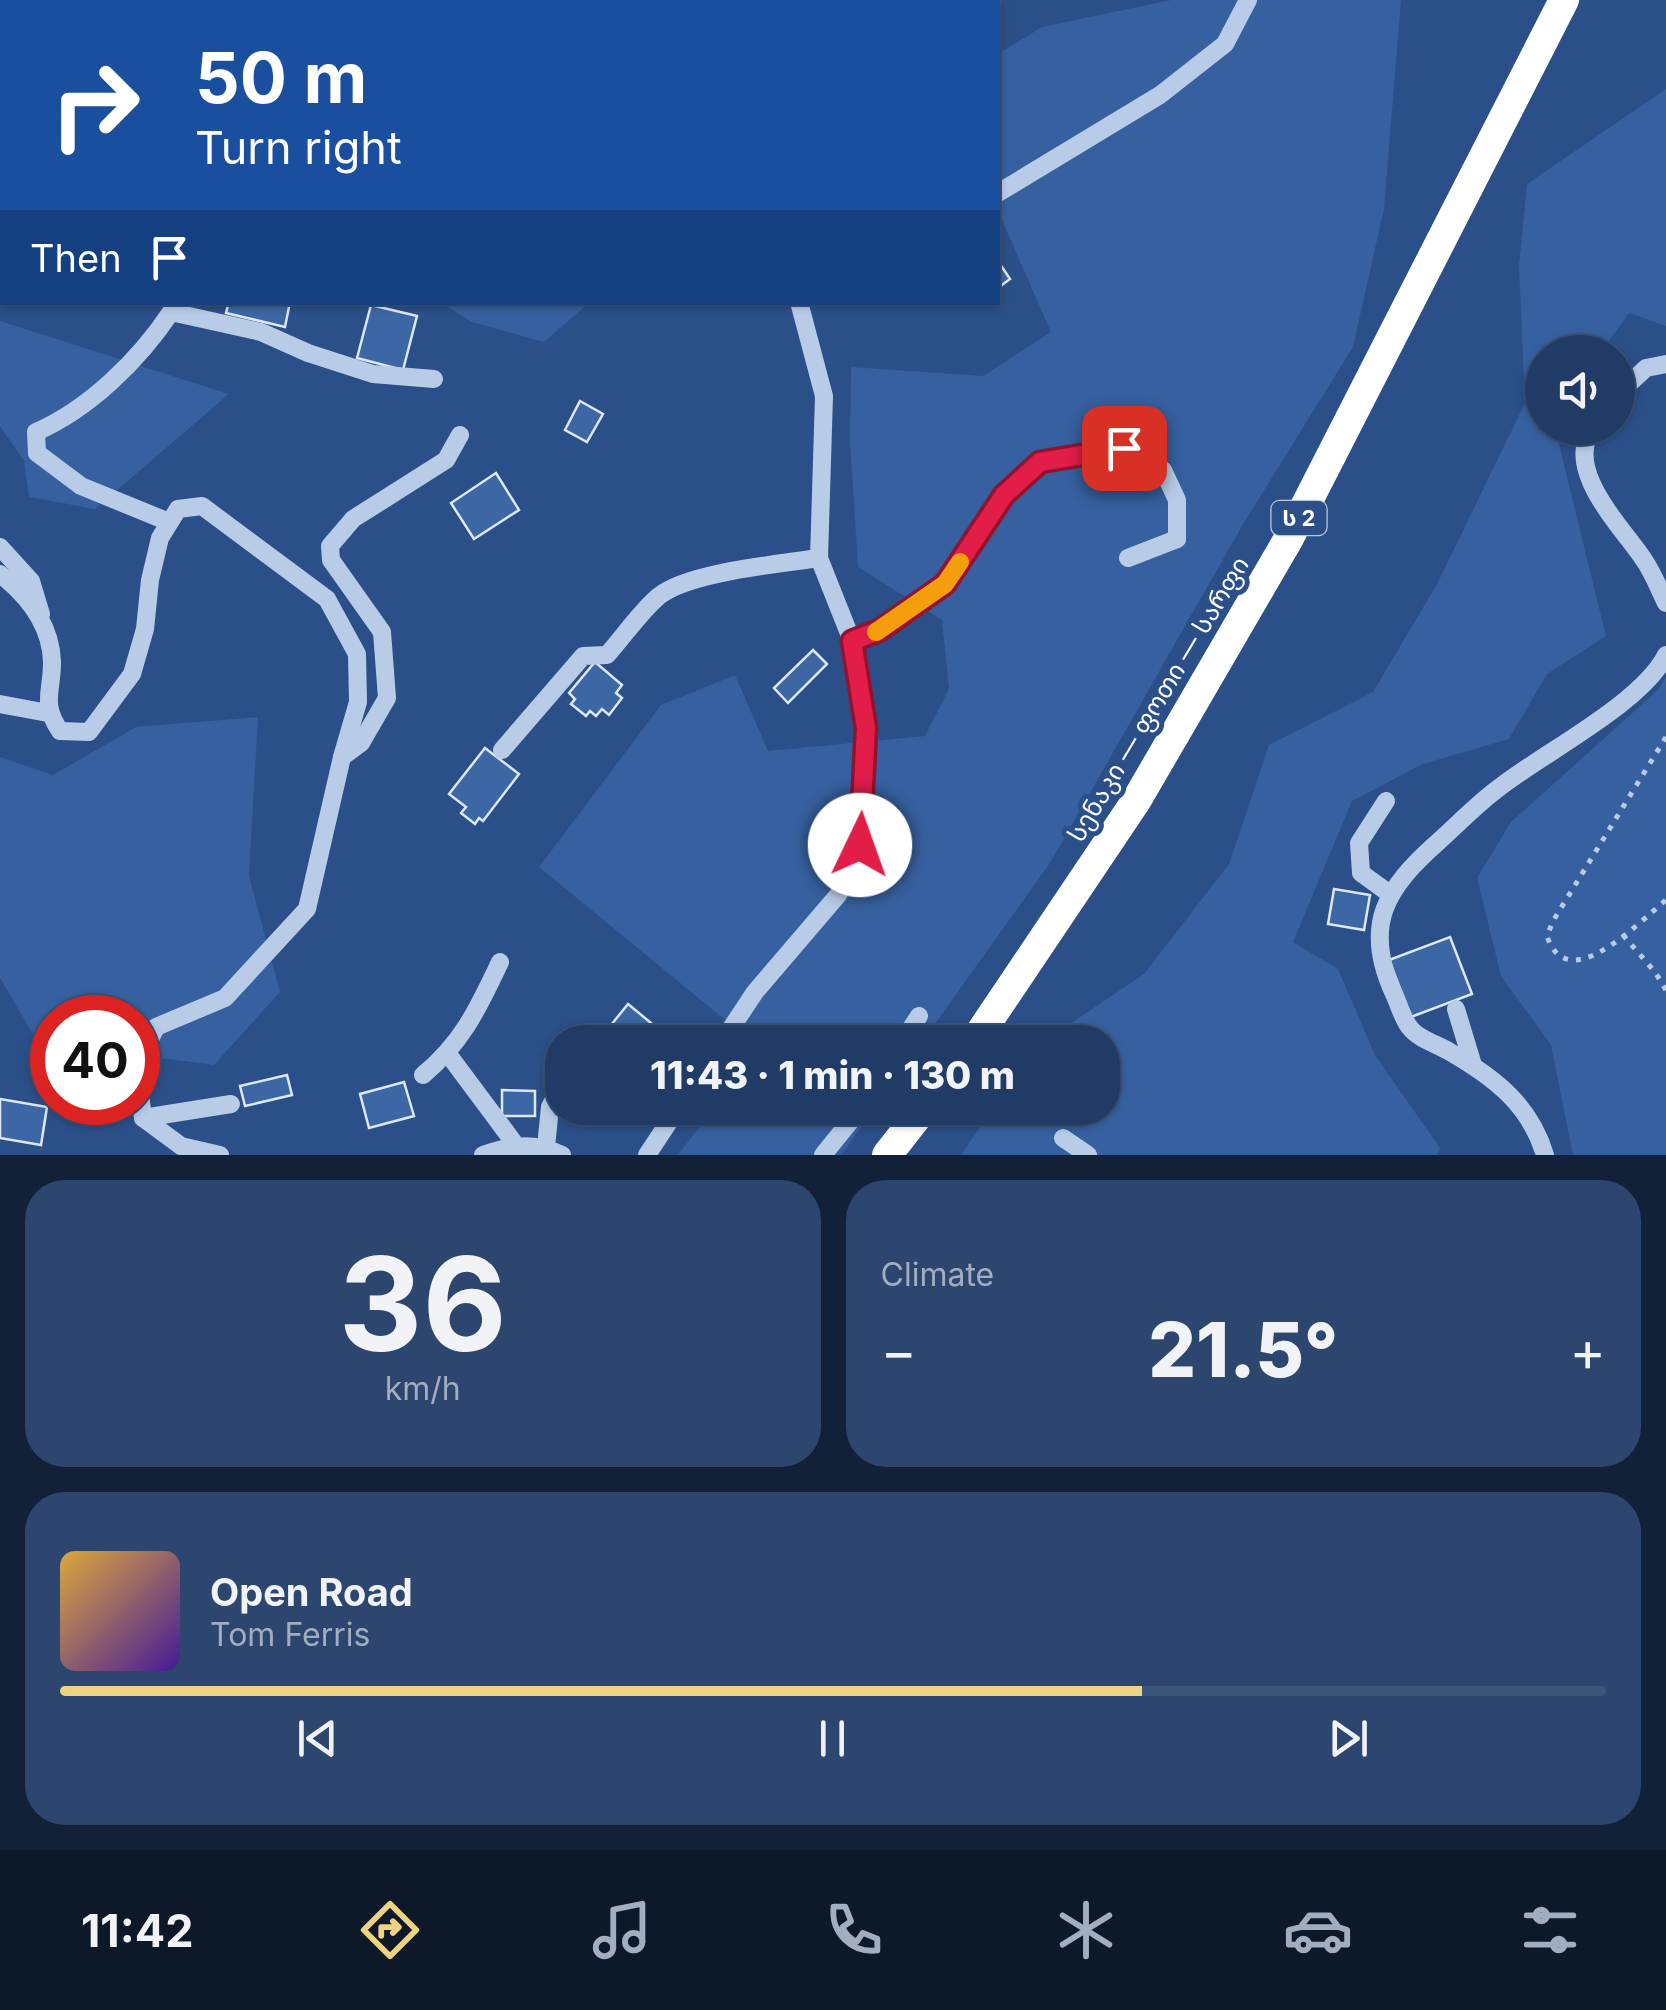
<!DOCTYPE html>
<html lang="en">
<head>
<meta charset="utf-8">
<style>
  :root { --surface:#203b66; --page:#2d466f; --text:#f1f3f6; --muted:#a2adbf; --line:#3d557a; --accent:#eed380 }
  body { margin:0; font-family:Inter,"Noto Sans Georgian",sans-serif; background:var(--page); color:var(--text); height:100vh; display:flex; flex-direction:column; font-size:38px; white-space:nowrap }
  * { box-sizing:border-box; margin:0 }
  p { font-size:32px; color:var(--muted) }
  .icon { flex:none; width:55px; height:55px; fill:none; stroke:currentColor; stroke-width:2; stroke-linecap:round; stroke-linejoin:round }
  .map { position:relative; height:1155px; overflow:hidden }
  .drawer { display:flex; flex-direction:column; gap:25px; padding:25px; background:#122038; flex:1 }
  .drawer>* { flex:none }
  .hud { position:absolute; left:0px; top:0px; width:1000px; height:305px; box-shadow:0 2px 8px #0004,0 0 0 2px var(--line); background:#1a4fa0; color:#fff; overflow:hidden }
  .buttons { position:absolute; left:1525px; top:335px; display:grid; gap:20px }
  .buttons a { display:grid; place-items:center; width:110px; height:110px; border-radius:50%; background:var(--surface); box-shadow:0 2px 8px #0004,0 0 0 2px var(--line); font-size:50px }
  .speed { position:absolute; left:30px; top:995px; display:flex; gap:20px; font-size:50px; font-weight:700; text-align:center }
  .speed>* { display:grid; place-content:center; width:130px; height:130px; border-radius:50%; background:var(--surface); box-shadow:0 2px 8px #0004,0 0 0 2px var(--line); line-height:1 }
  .speed .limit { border:15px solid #d22; background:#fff; color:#111 }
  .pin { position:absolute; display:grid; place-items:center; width:85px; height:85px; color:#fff; margin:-42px; border-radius:20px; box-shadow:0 5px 15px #0006 }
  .me { position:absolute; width:110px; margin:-55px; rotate:3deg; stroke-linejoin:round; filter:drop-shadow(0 0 8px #0008) }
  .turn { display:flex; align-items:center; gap:35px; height:210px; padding:0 30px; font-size:45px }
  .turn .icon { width:130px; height:130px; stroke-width:2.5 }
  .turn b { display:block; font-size:70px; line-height:85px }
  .then { display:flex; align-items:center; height:95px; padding:0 30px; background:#0003; gap:20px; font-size:38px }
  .big { font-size:75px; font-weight:800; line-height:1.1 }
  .drawer .widget { flex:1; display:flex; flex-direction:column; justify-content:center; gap:15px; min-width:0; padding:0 35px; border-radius:40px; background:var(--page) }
  .drawer .dial { align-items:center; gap:0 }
  .dial b { font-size:130px; line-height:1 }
  .song { display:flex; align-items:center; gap:30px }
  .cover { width:120px; height:120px; border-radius:15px; background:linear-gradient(135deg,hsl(40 70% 55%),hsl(260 70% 35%)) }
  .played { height:10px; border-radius:5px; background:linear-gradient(90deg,var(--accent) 70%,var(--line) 70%) }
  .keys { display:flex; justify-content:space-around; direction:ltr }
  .heat { display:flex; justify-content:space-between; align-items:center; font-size:55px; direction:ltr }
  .drawer .tiles { flex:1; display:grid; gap:25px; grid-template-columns:1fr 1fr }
  .widget:last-child { grid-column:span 2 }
  .trip { position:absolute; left:545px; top:1025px; width:575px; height:100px; border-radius:40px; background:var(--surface); box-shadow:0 2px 8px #0004,0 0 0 2px var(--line); font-weight:800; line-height:100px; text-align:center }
  .menu { display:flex; height:160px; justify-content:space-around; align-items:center; background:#0d1829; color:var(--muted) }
  .menu .icon { width:70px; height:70px }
  .menu .selected { color:var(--accent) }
  .menu b { font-size:45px; color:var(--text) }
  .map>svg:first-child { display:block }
  .green { fill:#36609f }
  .building { fill:#3c66a4; stroke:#dce7f7; stroke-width:2.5 }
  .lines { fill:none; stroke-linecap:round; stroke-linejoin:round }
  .path { stroke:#b8cce8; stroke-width:5; stroke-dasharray:5 8; stroke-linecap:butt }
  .minor { stroke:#b8cce8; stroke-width:18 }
  .highway { stroke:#fff; stroke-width:30 }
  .route-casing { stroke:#92132f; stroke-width:25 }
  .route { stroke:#e11d48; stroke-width:18 }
  .slow { stroke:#f59e0b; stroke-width:18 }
  .labels { text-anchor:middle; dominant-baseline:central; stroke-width:10; stroke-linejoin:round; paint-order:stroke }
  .shield { fill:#2b4f88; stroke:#bfcadb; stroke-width:2.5 }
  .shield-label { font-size:22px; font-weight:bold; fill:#fff }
  .street-label { font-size:25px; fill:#fff; stroke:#2b4f88 }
</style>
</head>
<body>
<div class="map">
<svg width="1666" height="1155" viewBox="0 0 1666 1155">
  <rect width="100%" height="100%" fill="#2b4f88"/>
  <g class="green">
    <polygon points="353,0 355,2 2,2 2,140 0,140 1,0"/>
    <polygon points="1171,0 1401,0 1384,209 1353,347 1245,521 1050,863 922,1042 752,1042 539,867 661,705 735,675 768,751 925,736 949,689 942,620 858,567 850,441 851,367 983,376 1051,332 998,211 998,54 1042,27"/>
    <polygon points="1666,89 1666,326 1629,313 1601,352 1542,352 1542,428 1555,428 1606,636 1547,674 1509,739 1423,764 1352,801 1293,942 1338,969 1375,1055 1440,1148 1437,1155 961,1155 993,1108 1102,1108 1102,1042 1043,1042 1144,974 1229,864 1269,745 1373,692 1437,584 1525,403 1519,266 1527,184"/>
    <polygon points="441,303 589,303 544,342 472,322"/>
    <polygon points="0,321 229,394 95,509 29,497 24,461 0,426"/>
    <polygon points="1666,676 1666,1155 1573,1155 1551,1045 1501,976 1477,878 1511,822 1658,690"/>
    <polygon points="258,717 249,876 280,992 214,1065 138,1055 138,1018 52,1018 52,1043 37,1041 0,978 0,757 53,775 136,727"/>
    <polygon points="714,1108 875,1108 841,1155 678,1155"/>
  </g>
  <g class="building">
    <polygon points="672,0 738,0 739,2 672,2"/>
    <polygon points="1002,267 1010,279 998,288 998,270"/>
    <polygon points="229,302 290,302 285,327 226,313"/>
    <polygon points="371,305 417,316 403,370 357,358"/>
    <polygon points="580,401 603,414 587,442 565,430"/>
    <polygon points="496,473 519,510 474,539 451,503"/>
    <polygon points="813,650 827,664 788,703 774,688"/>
    <polygon points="595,662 622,685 616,693 622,698 609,715 602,709 596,716 590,711 586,716 571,704 575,699 569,693"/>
    <polygon points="485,748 519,774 483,821 479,818 475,824 461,813 466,807 449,794"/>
    <polygon points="1334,889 1370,895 1364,930 1328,924"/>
    <polygon points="1450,937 1472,994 1411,1017 1389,960"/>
    <polygon points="628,1004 651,1023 635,1042 622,1042 607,1030"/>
    <polygon points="287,1075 292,1095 245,1106 240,1086"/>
    <polygon points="404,1082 414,1116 369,1128 360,1094"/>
    <polygon points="502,1090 535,1091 535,1116 502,1116"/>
    <polygon points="0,1099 47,1107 41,1145 0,1138"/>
  </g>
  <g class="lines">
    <g class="path">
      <path d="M 1666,737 L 1553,921 L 1547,936 C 1567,998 1638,923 1666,900"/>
      <polyline points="1623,935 1655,972 1666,990"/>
    </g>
    <g class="minor">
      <polyline points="565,2 572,0"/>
      <polyline points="998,193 1160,95 1225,44 1248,0"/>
      <polyline points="1618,394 1646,368 1666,364"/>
      <path d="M 1593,428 C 1562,469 1623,528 1644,560 C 1653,573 1659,589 1666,603"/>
      <path d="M 169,522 L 81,486 L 37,453 L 36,432 C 89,409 139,360 171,312 L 261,332 L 308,353 L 373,374 L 434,379"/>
      <polyline points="0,547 31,581 41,614"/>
      <path d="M 0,574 C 28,596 51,625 52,662 C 52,693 41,703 60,731 L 89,732 L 132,674 L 145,629 L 150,580 L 160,538 L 178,509 L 202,506 L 327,599 L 357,654 L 358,702 L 342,757 L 307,909 L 225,998 L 156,1027 L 138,1064"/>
      <polyline points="852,641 880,630 945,583 1004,495 1040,462 1124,448 1163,470 1177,500 1177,539 1128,558"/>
      <polyline points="0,704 48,713"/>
      <path d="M 502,750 L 583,656 L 607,655 C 624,636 640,612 659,596 C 689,572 780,564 819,558"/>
      <polyline points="342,757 361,743 387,698 382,632 331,560 330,546 353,519 446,460 460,435"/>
      <polyline points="1386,801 1359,843 1361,873 1390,894"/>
      <polyline points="1456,1009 1473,1065"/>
      <polyline points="596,1042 599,1039"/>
      <polyline points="722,1042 755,992 838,895 861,845 866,728 852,641 819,558 824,396 799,302"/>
      <polyline points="902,1042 919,1016"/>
      <polyline points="448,1054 515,1144"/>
      <path d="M 423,1075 C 463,1042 478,1008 500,962"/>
      <polyline points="138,1079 143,1118 181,1146 220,1155"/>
      <polyline points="143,1118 231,1104"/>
      <polyline points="1063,1138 1088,1155"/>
      <path d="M 483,1155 C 512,1145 533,1142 562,1155"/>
      <polyline points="530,1155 546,1147 550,1107 562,1084"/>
      <polyline points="647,1155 678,1108"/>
      <polyline points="823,1155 861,1108"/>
      <path d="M 1545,1155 C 1530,1105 1495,1078 1450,1052 C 1439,1045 1419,1039 1411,1029 C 1403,1021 1399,1004 1394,994 C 1362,925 1386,888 1438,842 C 1458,824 1478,803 1500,787 C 1545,752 1642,703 1666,655"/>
    </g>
    <g class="highway">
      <polyline points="974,1042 1136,801 1289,538 1564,0"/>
      <polyline points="887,1155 924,1108"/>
    </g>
  </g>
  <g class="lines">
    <defs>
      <polyline id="route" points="860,845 866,728 852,641 880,630 945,584 1004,495 1040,462 1124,448"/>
    </defs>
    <use href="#route" class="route-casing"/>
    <use href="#route" class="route"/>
    <polyline class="slow" points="876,632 945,584 960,562"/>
  </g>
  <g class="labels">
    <rect class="shield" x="1271.5" y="501" width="55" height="34" rx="8"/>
    <g class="shield-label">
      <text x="1299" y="518">ს 2</text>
    </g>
    <g class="street-label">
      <text transform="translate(1158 699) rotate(-59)">სენაკი — ფოთი — სარფი</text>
    </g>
  </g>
</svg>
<div class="buttons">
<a><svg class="icon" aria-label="sound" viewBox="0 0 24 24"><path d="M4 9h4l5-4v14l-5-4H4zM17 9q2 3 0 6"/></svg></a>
</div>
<div class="speed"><div class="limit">40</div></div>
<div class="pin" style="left:1124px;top:448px;background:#d93025"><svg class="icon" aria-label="arrive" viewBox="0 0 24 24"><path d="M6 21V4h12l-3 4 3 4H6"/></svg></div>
<svg class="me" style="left:860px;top:845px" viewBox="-20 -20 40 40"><circle r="19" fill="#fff"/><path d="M0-13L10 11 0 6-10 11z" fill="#e11d48"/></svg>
<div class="trip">11:43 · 1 min · 130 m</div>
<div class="hud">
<div class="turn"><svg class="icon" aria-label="right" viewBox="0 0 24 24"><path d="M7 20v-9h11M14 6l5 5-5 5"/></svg><div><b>50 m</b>Turn right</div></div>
<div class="then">Then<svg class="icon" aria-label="arrive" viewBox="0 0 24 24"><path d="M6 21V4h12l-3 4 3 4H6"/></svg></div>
</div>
</div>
<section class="drawer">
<div class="tiles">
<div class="widget dial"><b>36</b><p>km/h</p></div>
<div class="widget"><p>Climate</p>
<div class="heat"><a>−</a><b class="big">21.5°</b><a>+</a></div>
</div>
<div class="widget">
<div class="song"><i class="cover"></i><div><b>Open Road</b><p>Tom Ferris</p></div></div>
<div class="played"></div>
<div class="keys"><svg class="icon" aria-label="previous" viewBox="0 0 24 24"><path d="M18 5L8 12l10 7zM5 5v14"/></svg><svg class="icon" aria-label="pause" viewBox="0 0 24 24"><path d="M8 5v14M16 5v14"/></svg><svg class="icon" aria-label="next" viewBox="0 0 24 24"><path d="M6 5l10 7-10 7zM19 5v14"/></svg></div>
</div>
</div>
</section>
<nav class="menu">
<b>11:42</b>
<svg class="icon selected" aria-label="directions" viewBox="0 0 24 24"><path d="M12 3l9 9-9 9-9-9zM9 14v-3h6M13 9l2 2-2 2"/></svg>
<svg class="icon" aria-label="music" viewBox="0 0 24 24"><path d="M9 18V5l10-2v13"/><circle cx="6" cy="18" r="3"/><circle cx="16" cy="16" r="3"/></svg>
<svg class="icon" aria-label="phone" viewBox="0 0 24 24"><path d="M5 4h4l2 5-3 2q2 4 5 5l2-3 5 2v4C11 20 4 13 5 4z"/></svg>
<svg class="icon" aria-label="climate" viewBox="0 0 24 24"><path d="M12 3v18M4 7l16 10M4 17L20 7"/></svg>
<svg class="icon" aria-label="car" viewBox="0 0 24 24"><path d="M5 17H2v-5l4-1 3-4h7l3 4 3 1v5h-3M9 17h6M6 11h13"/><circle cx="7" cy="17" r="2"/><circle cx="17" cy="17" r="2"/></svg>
<svg class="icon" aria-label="filters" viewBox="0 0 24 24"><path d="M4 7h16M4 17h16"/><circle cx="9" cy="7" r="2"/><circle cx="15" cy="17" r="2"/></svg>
</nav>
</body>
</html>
